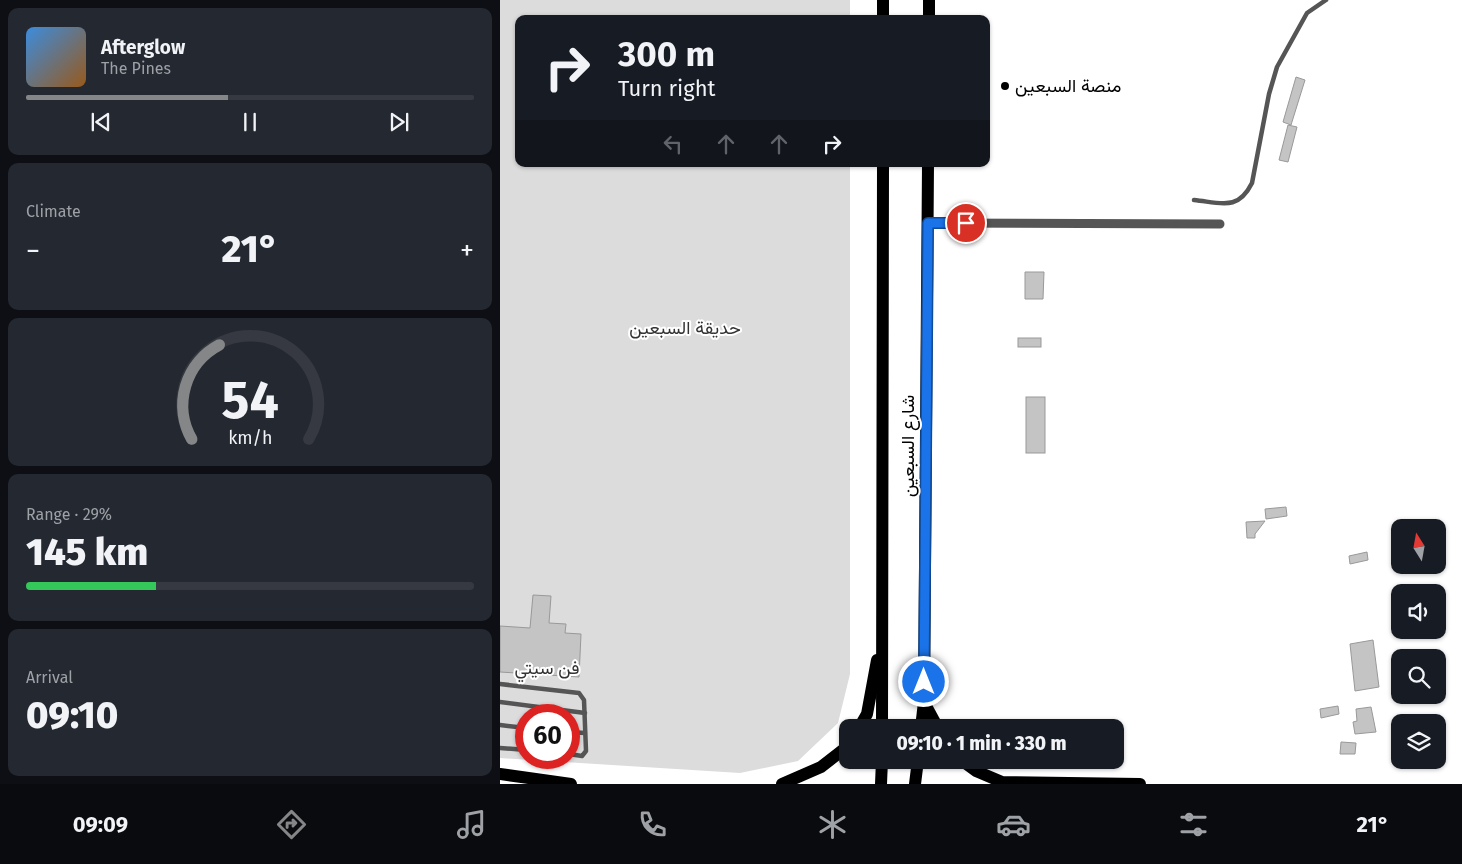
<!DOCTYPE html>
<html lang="en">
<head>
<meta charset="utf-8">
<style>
  :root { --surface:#171b24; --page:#242831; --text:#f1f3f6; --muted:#9ea1a6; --line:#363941; --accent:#858687 }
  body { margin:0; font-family:"Fira Sans",Vazirmatn,sans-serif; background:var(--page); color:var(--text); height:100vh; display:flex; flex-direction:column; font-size:19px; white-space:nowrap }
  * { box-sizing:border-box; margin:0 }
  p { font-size:16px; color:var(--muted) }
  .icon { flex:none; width:28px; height:28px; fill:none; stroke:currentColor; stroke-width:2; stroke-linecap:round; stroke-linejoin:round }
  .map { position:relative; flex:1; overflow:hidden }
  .sheet { display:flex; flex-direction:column; gap:8px; padding:8px; background:#0d0f14; width:500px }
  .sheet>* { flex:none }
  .top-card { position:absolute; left:15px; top:15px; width:475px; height:152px; border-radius:10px; box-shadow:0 1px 4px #0004; background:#171b24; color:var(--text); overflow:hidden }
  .needle { width:32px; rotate:349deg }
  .controls { position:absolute; left:891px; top:519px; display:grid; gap:10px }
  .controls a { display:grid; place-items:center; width:55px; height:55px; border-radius:10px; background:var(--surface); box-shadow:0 1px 4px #0004; font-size:25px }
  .speed { position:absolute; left:15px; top:704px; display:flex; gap:10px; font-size:25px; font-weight:700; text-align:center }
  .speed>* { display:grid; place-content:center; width:65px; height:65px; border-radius:50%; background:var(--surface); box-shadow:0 1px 4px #0004; line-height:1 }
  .speed .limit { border:8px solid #d22; background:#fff; color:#111 }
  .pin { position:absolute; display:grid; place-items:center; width:42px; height:42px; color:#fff; margin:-21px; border:2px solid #fff; border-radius:50%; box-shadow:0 1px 5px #0007 }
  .me { position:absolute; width:55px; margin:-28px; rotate:0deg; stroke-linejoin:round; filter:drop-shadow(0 0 4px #0008) }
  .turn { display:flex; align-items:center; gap:18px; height:105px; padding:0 20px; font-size:22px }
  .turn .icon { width:65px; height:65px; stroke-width:2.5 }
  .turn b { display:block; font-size:35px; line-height:42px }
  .lanes { display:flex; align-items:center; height:48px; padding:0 20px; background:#0003; justify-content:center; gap:25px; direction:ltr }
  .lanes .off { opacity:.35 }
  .big { font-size:38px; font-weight:800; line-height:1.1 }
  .sheet .tile { flex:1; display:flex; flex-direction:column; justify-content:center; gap:8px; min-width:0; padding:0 18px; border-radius:10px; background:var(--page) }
  .sheet .dial { align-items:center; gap:0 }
  .dial svg { height:130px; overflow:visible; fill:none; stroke:var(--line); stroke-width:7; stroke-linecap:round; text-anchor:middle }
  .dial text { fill:var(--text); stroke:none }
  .song { display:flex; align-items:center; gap:15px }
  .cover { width:60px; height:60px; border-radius:8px; background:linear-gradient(135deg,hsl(210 70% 55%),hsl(30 70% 35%)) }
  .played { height:5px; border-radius:2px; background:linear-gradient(90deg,var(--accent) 45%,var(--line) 45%) }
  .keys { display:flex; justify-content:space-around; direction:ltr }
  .heat { display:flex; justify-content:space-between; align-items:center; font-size:28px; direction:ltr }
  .charge { height:8px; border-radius:4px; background:linear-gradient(90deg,#34c759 29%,var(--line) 0) }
  .trip { position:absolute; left:339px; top:719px; width:285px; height:50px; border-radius:10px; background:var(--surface); box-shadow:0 1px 4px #0004; font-weight:800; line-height:50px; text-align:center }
  .dock { display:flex; height:80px; justify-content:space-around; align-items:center; background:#090b0e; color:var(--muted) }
  .dock .icon { width:35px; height:35px }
  .dock .active { color:var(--accent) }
  .dock b { font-size:22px; color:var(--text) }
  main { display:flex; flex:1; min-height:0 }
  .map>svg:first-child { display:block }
  .green { fill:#dcdcdc; fill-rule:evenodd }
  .building { fill:#c4c4c4; stroke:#999 }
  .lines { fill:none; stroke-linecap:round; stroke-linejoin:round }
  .lane { stroke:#555; stroke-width:4.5 }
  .street { stroke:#555; stroke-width:9 }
  .primary { stroke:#000; stroke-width:12 }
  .route-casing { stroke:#114b97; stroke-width:12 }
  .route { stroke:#1a73e8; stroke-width:9 }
  .poi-dot { fill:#000; stroke:#fff; stroke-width:2 }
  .labels { text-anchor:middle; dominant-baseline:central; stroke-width:4; stroke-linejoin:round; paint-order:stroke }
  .poi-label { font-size:18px; fill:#000; stroke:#fff; text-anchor:start }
  .park-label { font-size:18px; fill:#333; stroke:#fff }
  .street-label { font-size:18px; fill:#000; stroke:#fff }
</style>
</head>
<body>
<main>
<section class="sheet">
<div class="tile">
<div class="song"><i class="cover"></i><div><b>Afterglow</b><p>The Pines</p></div></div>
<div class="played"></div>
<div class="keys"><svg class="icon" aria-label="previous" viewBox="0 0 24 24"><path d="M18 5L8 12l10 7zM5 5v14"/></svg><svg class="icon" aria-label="pause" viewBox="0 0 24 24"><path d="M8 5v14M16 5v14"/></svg><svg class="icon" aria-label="next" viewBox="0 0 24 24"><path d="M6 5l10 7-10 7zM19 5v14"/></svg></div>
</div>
<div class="tile"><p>Climate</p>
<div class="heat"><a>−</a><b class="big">21°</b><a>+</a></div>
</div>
<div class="tile dial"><svg viewBox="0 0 100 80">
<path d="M14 69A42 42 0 1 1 86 69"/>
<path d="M14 69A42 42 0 0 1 31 11" stroke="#858687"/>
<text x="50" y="56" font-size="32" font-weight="700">54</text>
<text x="50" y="72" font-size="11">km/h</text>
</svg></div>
<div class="tile"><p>Range · 29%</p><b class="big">145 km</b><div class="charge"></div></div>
<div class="tile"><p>Arrival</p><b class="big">09:10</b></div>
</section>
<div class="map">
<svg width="962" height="784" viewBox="0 0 962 784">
  <rect width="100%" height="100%" fill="#fff"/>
  <path class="green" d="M 0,0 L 350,0 L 350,19 L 19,19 L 19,164 L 350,164 L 350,674 L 338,723 L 298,761 L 240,773 L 0,758 ZM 26,715 L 69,715 L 69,758 L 26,758 Z"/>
  <g class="building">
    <polygon points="796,77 805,80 791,125 783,122"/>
    <polygon points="788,125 797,127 788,162 779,160"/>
    <polygon points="525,272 544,272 543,299 525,299"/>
    <rect x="518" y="338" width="23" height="9"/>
    <rect x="526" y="397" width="19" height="56"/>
    <polygon points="786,507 787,516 766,519 765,509"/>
    <polygon points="765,521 755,534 755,538 747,538 746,522"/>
    <polygon points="867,552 868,560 850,564 849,556"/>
    <polygon points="33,595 51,596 49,623 66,624 65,633 81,634 79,677 0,672 0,626 30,628"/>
    <polygon points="873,640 879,687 855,691 850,644"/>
    <polygon points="838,706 839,714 821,718 820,709"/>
    <polygon points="871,707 876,732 855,734 853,722 857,721 856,709"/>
    <polygon points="841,742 856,743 855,754 840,754"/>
  </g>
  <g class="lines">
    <g class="lane">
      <path d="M 694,200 C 722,203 738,211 752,183 L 769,94 L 777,67 L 807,13 L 826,0"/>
      <polyline points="0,684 79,693 84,700 86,751 82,756 69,754"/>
      <polyline points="0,702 85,713"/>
      <polyline points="0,725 26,728"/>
      <polyline points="69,732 85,733"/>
      <polyline points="0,748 26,750"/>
    </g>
    <polyline class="street" points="428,223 720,224"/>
    <g class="primary">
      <polyline points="383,0 383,19"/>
      <polyline points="429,19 429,0"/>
      <polyline points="424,702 438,728"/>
      <polyline points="359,728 367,714 377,660"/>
      <polyline points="382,728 383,164"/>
      <polyline points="421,728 424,702 428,164"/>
      <polyline points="461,760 476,771 502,782 640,784"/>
      <polyline points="0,774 71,784"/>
      <polyline points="282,784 321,767 348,746"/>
      <polyline points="381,784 382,760"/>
      <polyline points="415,784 418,760"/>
    </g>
  </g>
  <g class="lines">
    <defs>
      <polyline id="route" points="424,682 428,223 466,223"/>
    </defs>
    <use href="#route" class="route-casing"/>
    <use href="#route" class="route"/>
  </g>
  <circle class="poi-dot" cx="505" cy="86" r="5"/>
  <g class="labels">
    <g class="poi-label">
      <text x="515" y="86">منصة السبعين</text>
    </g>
    <g class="park-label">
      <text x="185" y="328">حديقة السبعين</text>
      <text x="47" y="668">فن سيتي</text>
    </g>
    <g class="street-label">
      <text transform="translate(408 446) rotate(-90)">شارع السبعين</text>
    </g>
  </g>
</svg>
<div class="controls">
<a><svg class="needle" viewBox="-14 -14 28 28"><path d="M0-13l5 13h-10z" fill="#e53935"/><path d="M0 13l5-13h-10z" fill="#9ea1a6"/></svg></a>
<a><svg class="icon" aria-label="sound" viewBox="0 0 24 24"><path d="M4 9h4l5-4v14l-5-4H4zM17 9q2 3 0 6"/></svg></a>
<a><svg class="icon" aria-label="search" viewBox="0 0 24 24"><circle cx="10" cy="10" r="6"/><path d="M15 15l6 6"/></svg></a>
<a><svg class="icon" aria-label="layers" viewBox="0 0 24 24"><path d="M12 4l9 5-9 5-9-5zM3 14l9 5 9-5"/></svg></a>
</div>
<div class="speed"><div class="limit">60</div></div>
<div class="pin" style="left:466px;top:223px;background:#d93025"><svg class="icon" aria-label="arrive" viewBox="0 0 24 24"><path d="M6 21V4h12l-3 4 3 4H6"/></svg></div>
<svg class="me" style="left:424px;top:682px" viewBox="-20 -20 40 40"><circle r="17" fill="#1a73e8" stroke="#fff" stroke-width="3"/><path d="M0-11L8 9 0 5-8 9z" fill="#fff"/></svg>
<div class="trip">09:10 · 1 min · 330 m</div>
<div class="top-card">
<div class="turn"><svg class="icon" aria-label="right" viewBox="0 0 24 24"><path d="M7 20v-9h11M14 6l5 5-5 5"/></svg><div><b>300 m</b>Turn right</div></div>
<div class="lanes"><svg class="icon off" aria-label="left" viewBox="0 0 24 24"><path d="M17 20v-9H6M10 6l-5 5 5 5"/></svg><svg class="icon off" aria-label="ahead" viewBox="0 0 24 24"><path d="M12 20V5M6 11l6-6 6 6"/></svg><svg class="icon off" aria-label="ahead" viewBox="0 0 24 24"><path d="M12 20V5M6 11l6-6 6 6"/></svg><svg class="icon" aria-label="right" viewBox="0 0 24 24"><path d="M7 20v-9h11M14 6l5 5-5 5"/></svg></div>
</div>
</div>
</main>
<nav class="dock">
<b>09:09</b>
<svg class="icon active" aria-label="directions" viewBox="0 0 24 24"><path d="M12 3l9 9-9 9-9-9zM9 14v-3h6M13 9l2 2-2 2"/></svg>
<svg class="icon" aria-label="music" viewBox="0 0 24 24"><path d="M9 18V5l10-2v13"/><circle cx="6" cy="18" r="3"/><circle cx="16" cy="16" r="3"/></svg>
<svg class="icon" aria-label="phone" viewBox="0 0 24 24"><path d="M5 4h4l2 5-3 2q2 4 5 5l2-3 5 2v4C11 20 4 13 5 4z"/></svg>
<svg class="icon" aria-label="climate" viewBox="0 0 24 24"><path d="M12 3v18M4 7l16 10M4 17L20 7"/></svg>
<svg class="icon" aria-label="car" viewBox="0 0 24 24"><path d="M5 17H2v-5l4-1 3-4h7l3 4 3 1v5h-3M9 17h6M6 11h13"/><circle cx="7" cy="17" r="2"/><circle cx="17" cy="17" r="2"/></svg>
<svg class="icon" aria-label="filters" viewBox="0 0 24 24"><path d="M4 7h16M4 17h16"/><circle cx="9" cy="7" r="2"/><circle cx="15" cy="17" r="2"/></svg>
<b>21°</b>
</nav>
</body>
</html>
